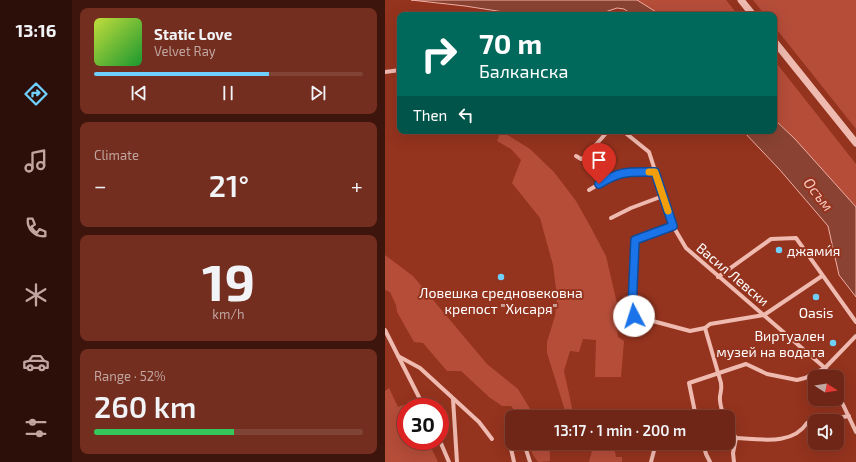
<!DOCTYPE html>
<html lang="en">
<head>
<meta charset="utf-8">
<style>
  :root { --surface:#6f2616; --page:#742e1f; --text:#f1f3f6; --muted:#c0a5a1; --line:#814335; --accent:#6fcffd }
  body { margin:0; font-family:"Exo 2",sans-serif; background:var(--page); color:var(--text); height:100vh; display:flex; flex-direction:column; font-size:15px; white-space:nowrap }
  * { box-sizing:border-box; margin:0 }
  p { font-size:13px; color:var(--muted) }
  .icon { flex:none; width:22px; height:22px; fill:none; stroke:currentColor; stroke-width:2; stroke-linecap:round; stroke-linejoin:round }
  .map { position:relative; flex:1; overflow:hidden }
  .panel { display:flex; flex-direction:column; gap:8px; padding:8px; background:#3d150c; width:313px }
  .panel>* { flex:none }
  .top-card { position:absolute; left:12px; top:12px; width:380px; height:122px; border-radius:8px; box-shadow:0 4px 16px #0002,0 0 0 1px var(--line); background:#00695c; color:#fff; overflow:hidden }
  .needle { width:26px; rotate:102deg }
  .tools { position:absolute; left:423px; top:370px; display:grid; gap:8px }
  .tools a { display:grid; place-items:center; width:36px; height:36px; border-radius:8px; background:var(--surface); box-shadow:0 4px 16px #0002,0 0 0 1px var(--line); font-size:20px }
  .speed { position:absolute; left:12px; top:398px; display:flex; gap:8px; font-size:20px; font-weight:700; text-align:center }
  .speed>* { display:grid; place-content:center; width:52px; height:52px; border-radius:50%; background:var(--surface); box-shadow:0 4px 16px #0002,0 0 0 1px var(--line); line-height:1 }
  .speed .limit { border:6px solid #d22; background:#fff; color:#111 }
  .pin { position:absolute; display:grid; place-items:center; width:34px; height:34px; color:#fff; margin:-41px -17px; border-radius:50% 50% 50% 0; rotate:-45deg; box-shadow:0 0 4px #0007 }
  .pin .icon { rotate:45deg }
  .me { position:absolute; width:44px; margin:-22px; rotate:355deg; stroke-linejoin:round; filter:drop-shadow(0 0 3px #0008) }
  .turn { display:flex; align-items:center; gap:14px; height:84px; padding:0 16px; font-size:18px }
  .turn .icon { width:52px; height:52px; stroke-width:2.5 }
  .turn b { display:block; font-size:28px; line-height:34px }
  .then { display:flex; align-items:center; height:38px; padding:0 16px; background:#0003; gap:8px; font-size:15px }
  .big { font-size:30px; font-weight:600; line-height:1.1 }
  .panel .widget { flex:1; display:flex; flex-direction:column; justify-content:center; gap:6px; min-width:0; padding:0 14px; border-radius:8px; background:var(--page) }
  .panel .dial { align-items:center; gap:0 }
  .dial b { font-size:52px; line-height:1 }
  .song { display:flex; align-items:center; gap:12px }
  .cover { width:48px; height:48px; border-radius:6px; background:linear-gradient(135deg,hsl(70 70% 55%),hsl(130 70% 35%)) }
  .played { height:4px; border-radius:2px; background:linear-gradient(90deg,var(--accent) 65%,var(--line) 65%) }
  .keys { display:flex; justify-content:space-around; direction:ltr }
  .heat { display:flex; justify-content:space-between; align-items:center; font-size:22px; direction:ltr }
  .charge { height:6px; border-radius:3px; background:linear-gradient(90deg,#34c759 52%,var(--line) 0) }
  .trip { position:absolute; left:120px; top:410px; width:230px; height:40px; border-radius:8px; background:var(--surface); box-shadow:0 4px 16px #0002,0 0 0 1px var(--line); font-weight:600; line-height:40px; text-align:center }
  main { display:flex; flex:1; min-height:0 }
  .tabs { display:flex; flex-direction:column; width:72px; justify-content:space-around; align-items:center; background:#2c0f09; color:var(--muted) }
  .tabs .icon { width:28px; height:28px }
  .tabs .selected { color:var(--accent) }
  .tabs b { font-size:18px; color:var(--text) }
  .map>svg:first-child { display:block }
  .green { fill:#b54d39 }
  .water { fill:#8a4332; stroke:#f0afa4 }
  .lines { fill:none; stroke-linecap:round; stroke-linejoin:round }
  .minor { stroke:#efbab0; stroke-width:4 }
  .tertiary { stroke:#efbab0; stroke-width:7 }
  .route-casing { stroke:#114b97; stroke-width:10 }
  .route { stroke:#1a73e8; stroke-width:7 }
  .slow { stroke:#f59e0b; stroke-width:7 }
  .poi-dot { fill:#6fcffd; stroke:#94331e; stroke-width:1.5 }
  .labels { text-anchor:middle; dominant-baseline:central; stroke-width:4; stroke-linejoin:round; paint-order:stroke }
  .poi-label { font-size:14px; fill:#fff; stroke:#94331e }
  .street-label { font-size:14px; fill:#fff; stroke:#94331e }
  .water-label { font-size:15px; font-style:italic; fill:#f5c5bd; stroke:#94331e }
</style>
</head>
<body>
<main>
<nav class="tabs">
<b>13:16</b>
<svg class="icon selected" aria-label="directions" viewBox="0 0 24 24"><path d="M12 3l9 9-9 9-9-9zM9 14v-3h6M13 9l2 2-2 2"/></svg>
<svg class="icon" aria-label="music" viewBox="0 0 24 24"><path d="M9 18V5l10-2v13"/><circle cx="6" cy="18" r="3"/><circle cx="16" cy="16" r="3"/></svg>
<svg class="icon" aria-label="phone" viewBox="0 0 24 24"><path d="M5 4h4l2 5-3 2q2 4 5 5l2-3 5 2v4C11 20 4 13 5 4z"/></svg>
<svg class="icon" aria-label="climate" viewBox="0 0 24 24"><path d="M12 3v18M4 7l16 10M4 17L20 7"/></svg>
<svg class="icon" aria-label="car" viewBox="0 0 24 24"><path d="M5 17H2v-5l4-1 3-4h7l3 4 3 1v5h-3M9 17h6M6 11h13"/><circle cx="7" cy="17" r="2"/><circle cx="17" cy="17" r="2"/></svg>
<svg class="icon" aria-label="filters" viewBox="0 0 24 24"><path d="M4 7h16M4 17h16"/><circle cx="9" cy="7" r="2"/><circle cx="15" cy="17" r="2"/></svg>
</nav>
<section class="panel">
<div class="widget">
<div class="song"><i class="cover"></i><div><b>Static Love</b><p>Velvet Ray</p></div></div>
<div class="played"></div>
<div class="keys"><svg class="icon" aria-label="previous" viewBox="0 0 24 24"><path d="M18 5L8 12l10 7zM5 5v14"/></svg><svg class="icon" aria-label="pause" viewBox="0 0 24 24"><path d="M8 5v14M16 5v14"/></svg><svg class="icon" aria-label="next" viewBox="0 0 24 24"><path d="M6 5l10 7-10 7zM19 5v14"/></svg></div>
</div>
<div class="widget"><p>Climate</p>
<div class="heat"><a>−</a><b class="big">21°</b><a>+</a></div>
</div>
<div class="widget dial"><b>19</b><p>km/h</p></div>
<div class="widget"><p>Range · 52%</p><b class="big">260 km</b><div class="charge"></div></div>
</section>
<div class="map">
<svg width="471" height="462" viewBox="0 0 471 462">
  <rect width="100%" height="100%" fill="#94331e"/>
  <g class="green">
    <polygon points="252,0 341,0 353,15 276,15"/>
    <polygon points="368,0 471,0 471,129 389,26 389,15 380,15"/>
    <polygon points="389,60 471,164 471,207 410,139 389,119"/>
    <polygon points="116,131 145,149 169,172 191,201 204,224 221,256 234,312 231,323 233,337 239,341 236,377 210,377 211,340 198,339 194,352 185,351 179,371 189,417 182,417 162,353 162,342 170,316 172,297 168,265 155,218 127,183 136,160 126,149 112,141"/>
    <polygon points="0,255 28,276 102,364 133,389 150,417 135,417 126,406 117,406 104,397 76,371 62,371 38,343 29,342 12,312 11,305 5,292 0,290"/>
    <polygon points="4,388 13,407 24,403 26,407 21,407 21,441 43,441 53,462 0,462 0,391"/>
    <polygon points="143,443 162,443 165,454 165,461 153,462 148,455"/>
    <polygon points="209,443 222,443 224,446 229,447 231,457 237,457 237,462 204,462"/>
  </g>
  <g class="water">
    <polygon points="26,0 252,0 276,15 248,15 239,9 232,8 220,12 221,15 138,15 80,6"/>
    <polygon points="389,119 410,139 471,207 471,297 454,275 443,226 395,170 358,131 389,131"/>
  </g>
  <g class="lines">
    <g class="minor">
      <polyline points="0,72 15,70"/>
      <polyline points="238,131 264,152 288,226 301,248 440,368 445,377"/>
      <polyline points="191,156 196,159 200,157 223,131"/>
      <polyline points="204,190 233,173 247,172 270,172"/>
      <polyline points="226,218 246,208 278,196"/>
      <polyline points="288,226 250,240 247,309 249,316 305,331 320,328 325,324 379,315 437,276"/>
      <polyline points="333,277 386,239 411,238 471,322"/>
      <path d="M 320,328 L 336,383 C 337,388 336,391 335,396 C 334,403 337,410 339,417"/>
      <polyline points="0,330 39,407"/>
      <polyline points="13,356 35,368 94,422 107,439"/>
      <polyline points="452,392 471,432"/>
      <polyline points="68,399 72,462"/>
      <polyline points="291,417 310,412"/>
      <polyline points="311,417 304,383 361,364 382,374 412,380 420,378 440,368 471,336"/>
      <polyline points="435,421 464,416"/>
      <polyline points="343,425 351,438 348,453 349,462"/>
      <polyline points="127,436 125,444 129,462"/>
      <path d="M 351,438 C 375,439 407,446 422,423 L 430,422"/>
      <polyline points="55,441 64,462"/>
      <polyline points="139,443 145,462"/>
      <polyline points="318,443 321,454 325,462"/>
      <polyline points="266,462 271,443"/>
    </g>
    <g class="tertiary">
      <polyline points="356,0 368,15"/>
      <polyline points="389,41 471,143"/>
    </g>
  </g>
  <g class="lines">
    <defs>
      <path id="route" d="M 214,184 C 236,170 245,172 270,172 L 288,226 L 250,240 L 247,309 L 249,316"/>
    </defs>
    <use href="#route" class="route-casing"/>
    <use href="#route" class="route"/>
    <polyline class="slow" points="264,172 270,172 283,211"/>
  </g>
  <g class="poi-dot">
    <circle cx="394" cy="250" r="4"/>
    <circle cx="116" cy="277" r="4"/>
    <circle cx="431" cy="297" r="4"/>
    <circle cx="448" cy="343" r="4"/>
  </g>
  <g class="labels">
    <g class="poi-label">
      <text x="402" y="250" text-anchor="start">джами́я</text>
      <text x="116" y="292">Ловешка средновековна<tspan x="116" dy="16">крепост "Хисаря"</tspan></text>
      <text x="431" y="312">Oasis</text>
      <text x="440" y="335" text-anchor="end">Виртуален<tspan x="440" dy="16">музей на водата</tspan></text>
    </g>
    <g class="street-label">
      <text transform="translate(348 274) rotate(40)">Васил Левски</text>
    </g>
    <g class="water-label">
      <text transform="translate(434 194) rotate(52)">Осъм</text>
    </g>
  </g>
</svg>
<div class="tools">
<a><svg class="needle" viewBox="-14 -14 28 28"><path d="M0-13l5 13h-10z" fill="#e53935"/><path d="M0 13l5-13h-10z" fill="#c0a5a1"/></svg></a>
<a><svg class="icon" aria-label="sound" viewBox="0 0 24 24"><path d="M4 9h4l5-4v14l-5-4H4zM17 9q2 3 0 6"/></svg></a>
</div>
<div class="speed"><div class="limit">30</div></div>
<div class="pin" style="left:214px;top:184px;background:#d93025"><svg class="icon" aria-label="arrive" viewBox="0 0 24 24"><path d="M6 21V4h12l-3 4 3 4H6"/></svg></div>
<svg class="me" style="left:249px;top:316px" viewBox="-20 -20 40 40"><circle r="19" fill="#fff"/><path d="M0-13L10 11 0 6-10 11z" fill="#1a73e8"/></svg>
<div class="trip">13:17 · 1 min · 200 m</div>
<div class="top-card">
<div class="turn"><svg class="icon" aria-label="right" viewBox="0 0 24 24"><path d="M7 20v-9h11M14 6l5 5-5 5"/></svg><div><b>70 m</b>Балканска</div></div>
<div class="then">Then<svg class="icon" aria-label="left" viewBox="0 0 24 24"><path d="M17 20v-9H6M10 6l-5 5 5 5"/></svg></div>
</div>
</div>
</main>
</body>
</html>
